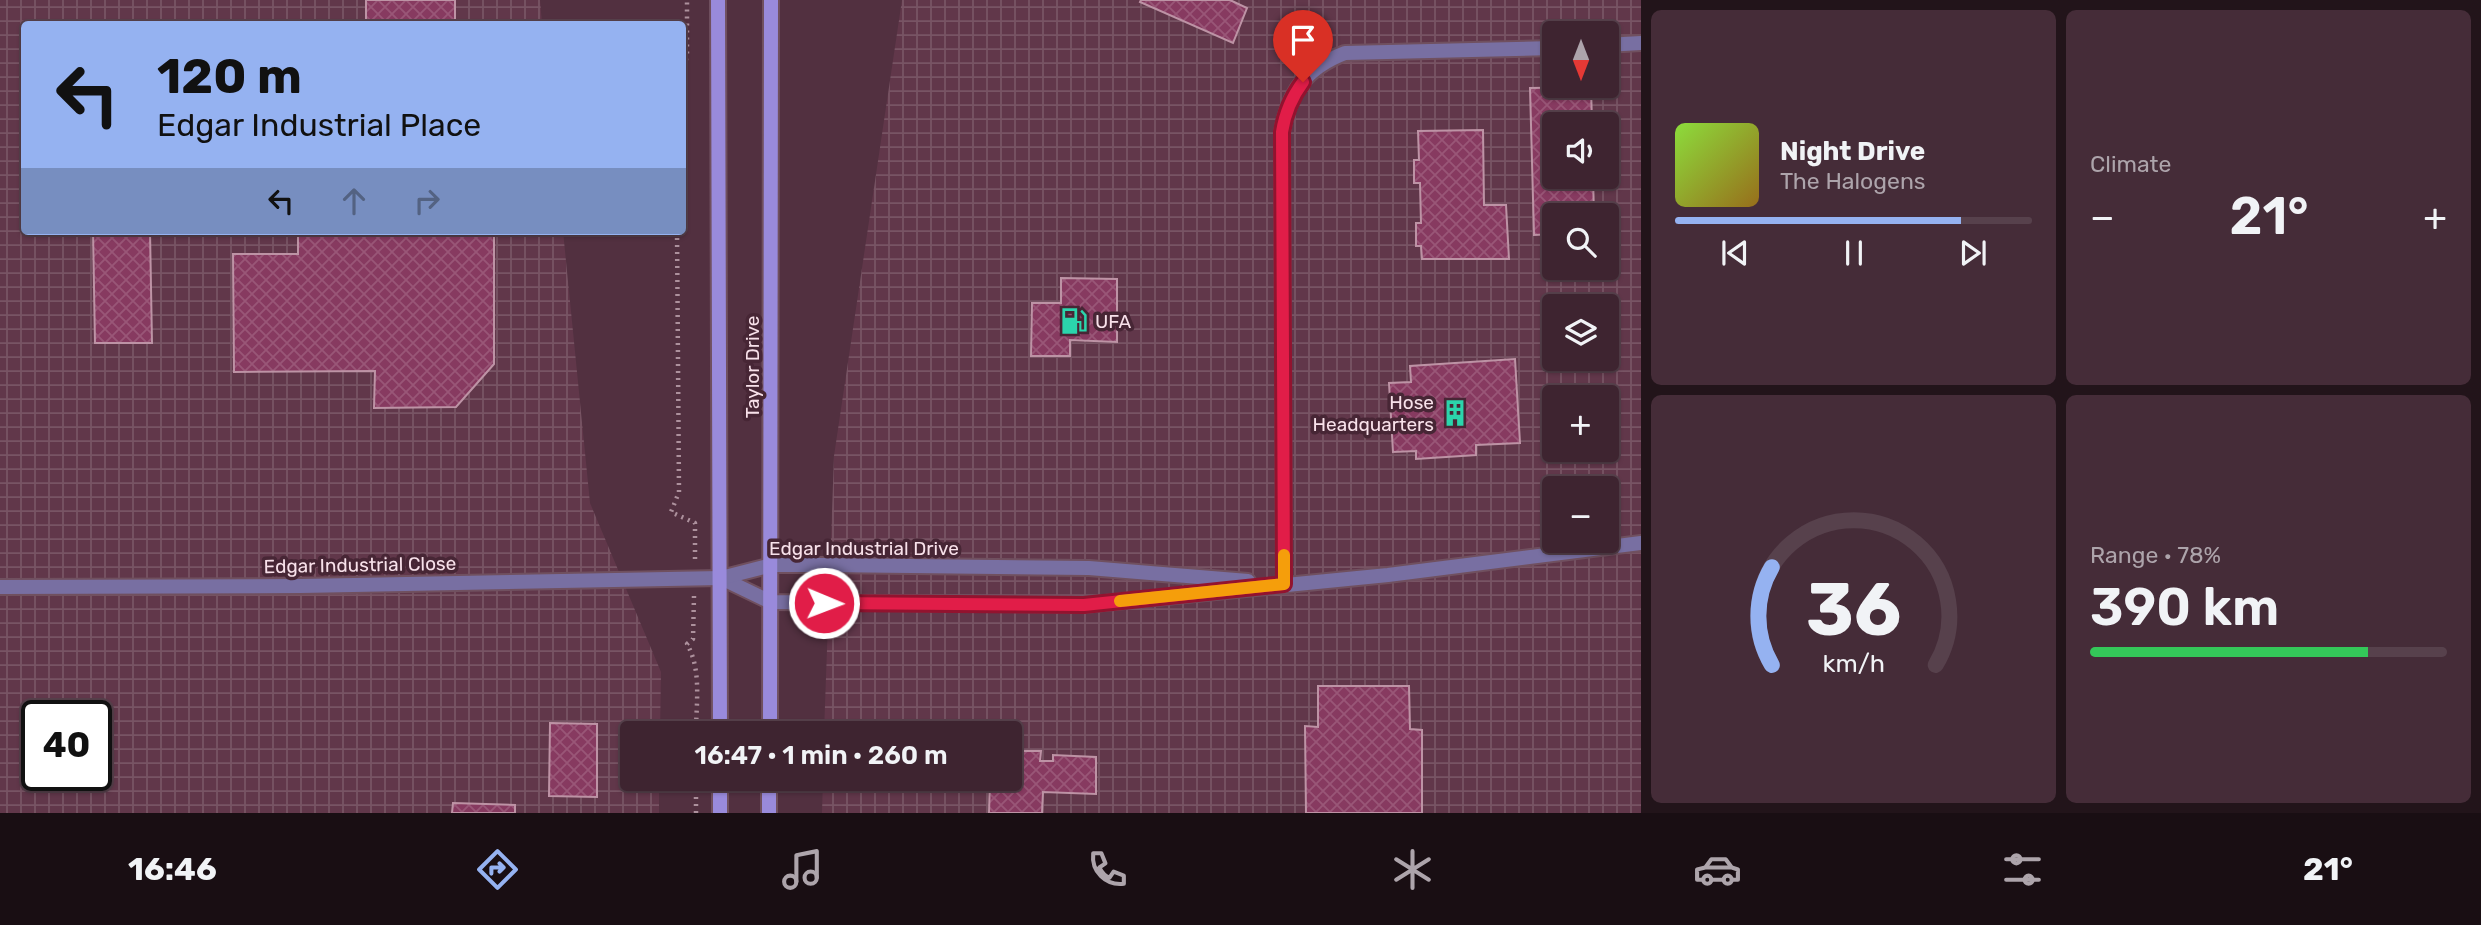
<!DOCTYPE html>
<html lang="en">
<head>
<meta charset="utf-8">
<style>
  :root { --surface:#3e2430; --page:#452c38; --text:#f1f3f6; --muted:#ada4ab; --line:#57414c; --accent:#95b2f1 }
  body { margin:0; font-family:Rubik,sans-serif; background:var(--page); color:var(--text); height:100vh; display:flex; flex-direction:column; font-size:26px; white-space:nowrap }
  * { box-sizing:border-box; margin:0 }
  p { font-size:23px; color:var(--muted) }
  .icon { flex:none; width:38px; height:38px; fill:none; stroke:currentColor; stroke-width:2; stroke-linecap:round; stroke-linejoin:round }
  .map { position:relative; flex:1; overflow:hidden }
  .side { display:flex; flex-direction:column; gap:10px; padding:10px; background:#22141a; width:840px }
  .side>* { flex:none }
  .banner { position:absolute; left:21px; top:21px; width:665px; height:214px; border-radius:7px; box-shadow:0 2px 5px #0004,0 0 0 2px var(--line); background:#95b2f1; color:#111; overflow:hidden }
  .needle { width:46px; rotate:180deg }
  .buttons { position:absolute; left:1542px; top:21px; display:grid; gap:14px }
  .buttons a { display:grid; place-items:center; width:77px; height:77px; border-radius:7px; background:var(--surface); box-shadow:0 2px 5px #0004,0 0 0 2px var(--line); font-size:35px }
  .speed { position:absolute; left:21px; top:700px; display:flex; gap:14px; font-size:35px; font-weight:700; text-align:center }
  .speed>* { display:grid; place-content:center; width:91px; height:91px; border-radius:50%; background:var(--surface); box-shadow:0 2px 5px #0004,0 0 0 2px var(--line); line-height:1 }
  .speed .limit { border:4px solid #111; border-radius:10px; background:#fff; color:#111 }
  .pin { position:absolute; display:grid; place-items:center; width:60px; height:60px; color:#fff; margin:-72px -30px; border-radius:50% 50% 50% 0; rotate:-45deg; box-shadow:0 0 7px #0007 }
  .pin .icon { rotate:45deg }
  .me { position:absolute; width:77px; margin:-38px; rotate:91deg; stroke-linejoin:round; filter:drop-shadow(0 0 5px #0008) }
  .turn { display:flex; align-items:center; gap:24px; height:147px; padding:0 21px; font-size:32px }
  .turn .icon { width:91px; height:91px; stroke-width:2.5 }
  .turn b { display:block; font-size:49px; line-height:60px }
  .lanes { display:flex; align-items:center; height:66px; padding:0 21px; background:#0003; justify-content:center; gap:35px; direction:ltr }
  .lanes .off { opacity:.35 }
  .big { font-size:52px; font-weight:600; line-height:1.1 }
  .side .tile { flex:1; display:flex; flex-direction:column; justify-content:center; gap:10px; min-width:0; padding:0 24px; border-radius:10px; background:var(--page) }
  .side .dial { align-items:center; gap:0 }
  .dial svg { height:182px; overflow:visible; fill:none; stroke:var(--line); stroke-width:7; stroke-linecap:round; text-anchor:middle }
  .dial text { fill:var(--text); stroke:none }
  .song { display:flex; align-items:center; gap:21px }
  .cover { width:84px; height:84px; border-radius:10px; background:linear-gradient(135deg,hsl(90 70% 55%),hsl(40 70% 35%)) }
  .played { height:7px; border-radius:4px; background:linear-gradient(90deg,var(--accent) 80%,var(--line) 80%) }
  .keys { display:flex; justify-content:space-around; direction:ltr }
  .heat { display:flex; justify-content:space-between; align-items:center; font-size:38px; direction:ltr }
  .charge { height:10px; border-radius:5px; background:linear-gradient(90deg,#34c759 78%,var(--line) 0) }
  .side .tiles { flex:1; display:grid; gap:10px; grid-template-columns:repeat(2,1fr) }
  .trip { position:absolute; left:620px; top:721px; width:402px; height:70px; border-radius:7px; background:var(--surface); box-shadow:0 2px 5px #0004,0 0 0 2px var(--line); font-weight:600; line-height:70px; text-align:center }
  .dock { display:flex; height:112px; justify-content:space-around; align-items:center; background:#190e13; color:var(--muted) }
  .dock .icon { width:49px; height:49px }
  .dock .current { color:var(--accent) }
  .dock b { font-size:32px; color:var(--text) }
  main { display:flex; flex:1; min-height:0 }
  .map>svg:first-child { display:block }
  .industrial { fill:url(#industrial-grid); fill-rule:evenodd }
  .building { fill:url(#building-cross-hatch); stroke:#bd93a5; stroke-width:2 }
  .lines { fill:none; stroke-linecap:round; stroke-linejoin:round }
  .minor-casing { stroke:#70505f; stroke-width:18 }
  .tertiary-casing { stroke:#70505f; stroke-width:18 }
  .secondary-casing { stroke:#70505f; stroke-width:18 }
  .path { stroke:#ad919d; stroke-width:4.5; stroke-dasharray:2 5; stroke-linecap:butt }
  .minor { stroke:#786fa2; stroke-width:14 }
  .tertiary { stroke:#786fa2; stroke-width:14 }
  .secondary { stroke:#998adb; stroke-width:14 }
  .route-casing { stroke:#92132f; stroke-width:18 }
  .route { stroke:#e11d48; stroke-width:12 }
  .slow { stroke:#f59e0b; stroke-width:12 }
  .labels { text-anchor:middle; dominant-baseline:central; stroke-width:7; stroke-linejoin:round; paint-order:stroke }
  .poi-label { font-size:19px; fill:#f8e1ea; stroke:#472635; text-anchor:start }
  .street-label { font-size:19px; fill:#f8e1ea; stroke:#472635 }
</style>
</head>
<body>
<main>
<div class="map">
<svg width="1641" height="813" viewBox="0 0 1641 813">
  <defs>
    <pattern id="industrial-grid" width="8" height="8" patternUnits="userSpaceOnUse" patternTransform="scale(1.75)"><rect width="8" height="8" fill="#61374a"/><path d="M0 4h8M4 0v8" fill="none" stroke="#785464"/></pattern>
    <pattern id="building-cross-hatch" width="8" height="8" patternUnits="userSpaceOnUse" patternTransform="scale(1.75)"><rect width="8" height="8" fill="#873a60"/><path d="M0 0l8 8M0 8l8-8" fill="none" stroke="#995677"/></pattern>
  </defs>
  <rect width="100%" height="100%" fill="#523040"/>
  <g class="industrial">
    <path d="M 0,0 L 540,0 L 542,24 L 24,24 L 24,231 L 563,231 L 590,503 L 661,672 L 660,733 L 632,733 L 632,779 L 659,779 L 659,813 L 0,813 ZM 37,716 L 96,716 L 96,775 L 37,775 Z"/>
    <path d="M 902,0 L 1641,0 L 1641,813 L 822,813 L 823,779 L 1010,779 L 1010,733 L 824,733 L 834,456 ZM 1554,33 L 1606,33 L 1606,86 L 1554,86 ZM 1554,124 L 1606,124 L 1606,177 L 1554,177 ZM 1554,215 L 1606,215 L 1606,268 L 1554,268 ZM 1554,306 L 1606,306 L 1606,359 L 1554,359 ZM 1554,397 L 1606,397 L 1606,450 L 1554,450 ZM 1554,488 L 1606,488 L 1606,541 L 1554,541 Z"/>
  </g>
  <g class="building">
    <rect x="366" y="0" width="89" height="24"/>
    <polygon points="1141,0 1230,0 1247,8 1233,43 1140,2"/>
    <polygon points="1591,87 1592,124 1554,124 1554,177 1593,177 1594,215 1554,215 1554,234 1534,235 1530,88"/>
    <polygon points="1483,130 1484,205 1506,205 1509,259 1422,259 1421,246 1416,246 1416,223 1421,223 1420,183 1414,183 1414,160 1419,160 1418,131"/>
    <polygon points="93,231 150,231 152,343 95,343"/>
    <polygon points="298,231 494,231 494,364 456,407 374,408 375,371 234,372 233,254 298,254"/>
    <polygon points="1061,278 1117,279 1117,342 1070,340 1070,356 1031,356 1032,303 1061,303"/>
    <polygon points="1515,359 1520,443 1476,445 1476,455 1416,459 1416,451 1393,452 1389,383 1411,382 1410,366"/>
    <polygon points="1318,686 1409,686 1410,729 1422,730 1422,813 1306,813 1305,726 1318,727"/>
    <polygon points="550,723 597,724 597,797 549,796"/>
    <polygon points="1010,751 1041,751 1040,761 1053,761 1053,755 1096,757 1096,794 1043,792 1042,813 989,813 990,779 1010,779"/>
    <polygon points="453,803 515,805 515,813 452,813"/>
  </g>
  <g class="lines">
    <defs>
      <g id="minor">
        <polyline points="1606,45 1641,43"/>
        <path d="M 1284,584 L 1282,132 C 1289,92 1306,68 1345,53 L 1554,48"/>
        <polyline points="0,587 301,586 721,578"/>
      </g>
      <g id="tertiary">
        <polyline points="721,578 771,602 1084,605 1388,575 1641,543"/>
        <polyline points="721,578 772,565 824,565 1089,568 1248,581"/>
      </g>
      <g id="secondary">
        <polyline points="718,0 720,733"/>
        <polyline points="770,733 771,0"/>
        <polyline points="720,813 720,779"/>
        <polyline points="769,813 769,779"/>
      </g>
    </defs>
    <use href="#minor" class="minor-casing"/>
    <use href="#tertiary" class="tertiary-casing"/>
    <use href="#secondary" class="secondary-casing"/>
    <g class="path">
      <polyline points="682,81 687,54 687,0"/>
      <polyline points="677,231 679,492 671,512 695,523 695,563"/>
      <path d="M 694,596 L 693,639 L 687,644 C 702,670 696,704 696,733"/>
      <polyline points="696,813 696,779"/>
    </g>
    <use href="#minor" class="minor"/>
    <use href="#tertiary" class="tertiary"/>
    <use href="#secondary" class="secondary"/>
  </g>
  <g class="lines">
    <defs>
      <path id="route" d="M 824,603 L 1084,605 L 1284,584 L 1282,132 C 1285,113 1291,98 1303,82"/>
    </defs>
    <use href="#route" class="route-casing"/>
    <use href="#route" class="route"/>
    <polyline class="slow" points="1120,601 1284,584 1284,555"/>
  </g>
  <defs>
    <symbol id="fuel-bare" viewBox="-9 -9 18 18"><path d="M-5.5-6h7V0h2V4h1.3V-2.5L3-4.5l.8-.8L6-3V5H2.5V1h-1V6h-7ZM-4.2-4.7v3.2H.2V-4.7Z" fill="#2bd5ac" stroke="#472635" stroke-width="2.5" paint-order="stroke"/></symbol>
    <symbol id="building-bare" viewBox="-9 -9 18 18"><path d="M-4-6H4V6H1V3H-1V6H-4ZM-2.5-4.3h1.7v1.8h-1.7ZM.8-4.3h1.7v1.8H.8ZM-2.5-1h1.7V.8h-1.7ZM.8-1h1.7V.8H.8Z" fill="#2bd5ac" stroke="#472635" stroke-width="2.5" paint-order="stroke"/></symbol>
  </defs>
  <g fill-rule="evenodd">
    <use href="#fuel-bare" x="1055" y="302" width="38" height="38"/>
    <use href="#building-bare" x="1436" y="394" width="38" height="38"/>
  </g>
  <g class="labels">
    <g class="poi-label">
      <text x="1095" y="321">UFA</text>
      <text x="1434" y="402" text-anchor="end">Hose<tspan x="1434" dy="22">Headquarters</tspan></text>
    </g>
    <g class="street-label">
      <text transform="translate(752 367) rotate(-90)">Taylor Drive</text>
      <text x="864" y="548">Edgar Industrial Drive</text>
      <text transform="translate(360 565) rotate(-1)">Edgar Industrial Close</text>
    </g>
  </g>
</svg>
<div class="buttons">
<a><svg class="needle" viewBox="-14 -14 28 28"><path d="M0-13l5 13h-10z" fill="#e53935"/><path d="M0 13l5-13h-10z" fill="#ada4ab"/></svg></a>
<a><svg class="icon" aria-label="sound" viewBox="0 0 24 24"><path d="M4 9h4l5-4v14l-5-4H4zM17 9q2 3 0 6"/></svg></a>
<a><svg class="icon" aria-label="search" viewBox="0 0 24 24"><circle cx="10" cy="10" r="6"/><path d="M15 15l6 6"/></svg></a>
<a><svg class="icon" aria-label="layers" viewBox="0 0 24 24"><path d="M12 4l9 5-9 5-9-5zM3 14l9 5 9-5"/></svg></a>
<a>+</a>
<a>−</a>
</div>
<div class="speed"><div class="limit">40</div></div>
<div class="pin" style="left:1303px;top:82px;background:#d93025"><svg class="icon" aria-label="arrive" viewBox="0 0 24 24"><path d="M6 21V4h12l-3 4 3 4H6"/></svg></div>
<svg class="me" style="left:824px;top:603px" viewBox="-20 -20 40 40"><circle r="17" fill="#e11d48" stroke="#fff" stroke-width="3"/><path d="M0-11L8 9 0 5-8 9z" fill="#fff"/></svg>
<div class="trip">16:47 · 1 min · 260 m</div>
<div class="banner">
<div class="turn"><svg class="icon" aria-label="left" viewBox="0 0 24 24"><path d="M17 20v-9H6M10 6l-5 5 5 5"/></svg><div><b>120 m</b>Edgar Industrial Place</div></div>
<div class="lanes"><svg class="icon" aria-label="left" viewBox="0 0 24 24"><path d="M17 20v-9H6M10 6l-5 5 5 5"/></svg><svg class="icon off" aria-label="ahead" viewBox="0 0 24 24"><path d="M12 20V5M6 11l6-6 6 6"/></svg><svg class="icon off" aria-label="right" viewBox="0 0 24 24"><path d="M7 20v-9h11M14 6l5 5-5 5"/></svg></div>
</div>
</div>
<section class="side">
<div class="tiles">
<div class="tile">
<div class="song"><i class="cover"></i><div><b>Night Drive</b><p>The Halogens</p></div></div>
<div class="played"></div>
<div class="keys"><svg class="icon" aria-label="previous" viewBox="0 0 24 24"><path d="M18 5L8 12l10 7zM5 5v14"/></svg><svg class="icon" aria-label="pause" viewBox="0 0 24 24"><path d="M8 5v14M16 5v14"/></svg><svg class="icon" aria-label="next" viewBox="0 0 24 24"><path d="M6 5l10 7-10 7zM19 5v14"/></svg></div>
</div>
<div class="tile"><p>Climate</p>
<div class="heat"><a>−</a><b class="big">21°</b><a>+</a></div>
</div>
<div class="tile dial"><svg viewBox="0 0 100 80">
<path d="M14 69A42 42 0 1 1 86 69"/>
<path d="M14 69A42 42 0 0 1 14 26" stroke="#95b2f1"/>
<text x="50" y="56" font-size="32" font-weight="700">36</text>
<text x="50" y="72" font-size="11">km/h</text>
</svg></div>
<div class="tile"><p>Range · 78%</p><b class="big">390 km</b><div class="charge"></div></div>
</div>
</section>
</main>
<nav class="dock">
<b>16:46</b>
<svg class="icon current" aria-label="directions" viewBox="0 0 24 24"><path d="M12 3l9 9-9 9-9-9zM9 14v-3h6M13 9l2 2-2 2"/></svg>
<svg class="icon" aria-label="music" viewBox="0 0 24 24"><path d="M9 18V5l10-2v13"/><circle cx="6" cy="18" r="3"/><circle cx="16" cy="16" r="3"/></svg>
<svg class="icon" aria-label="phone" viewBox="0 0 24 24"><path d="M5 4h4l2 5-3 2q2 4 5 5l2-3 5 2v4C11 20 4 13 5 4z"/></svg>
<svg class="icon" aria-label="climate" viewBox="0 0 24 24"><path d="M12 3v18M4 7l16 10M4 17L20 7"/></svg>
<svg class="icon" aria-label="car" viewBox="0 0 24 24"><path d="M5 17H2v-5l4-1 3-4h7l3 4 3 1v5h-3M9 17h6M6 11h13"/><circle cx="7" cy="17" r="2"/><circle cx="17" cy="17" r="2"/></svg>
<svg class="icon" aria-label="filters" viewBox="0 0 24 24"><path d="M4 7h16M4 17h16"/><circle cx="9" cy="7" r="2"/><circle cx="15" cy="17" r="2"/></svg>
<b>21°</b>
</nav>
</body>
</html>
